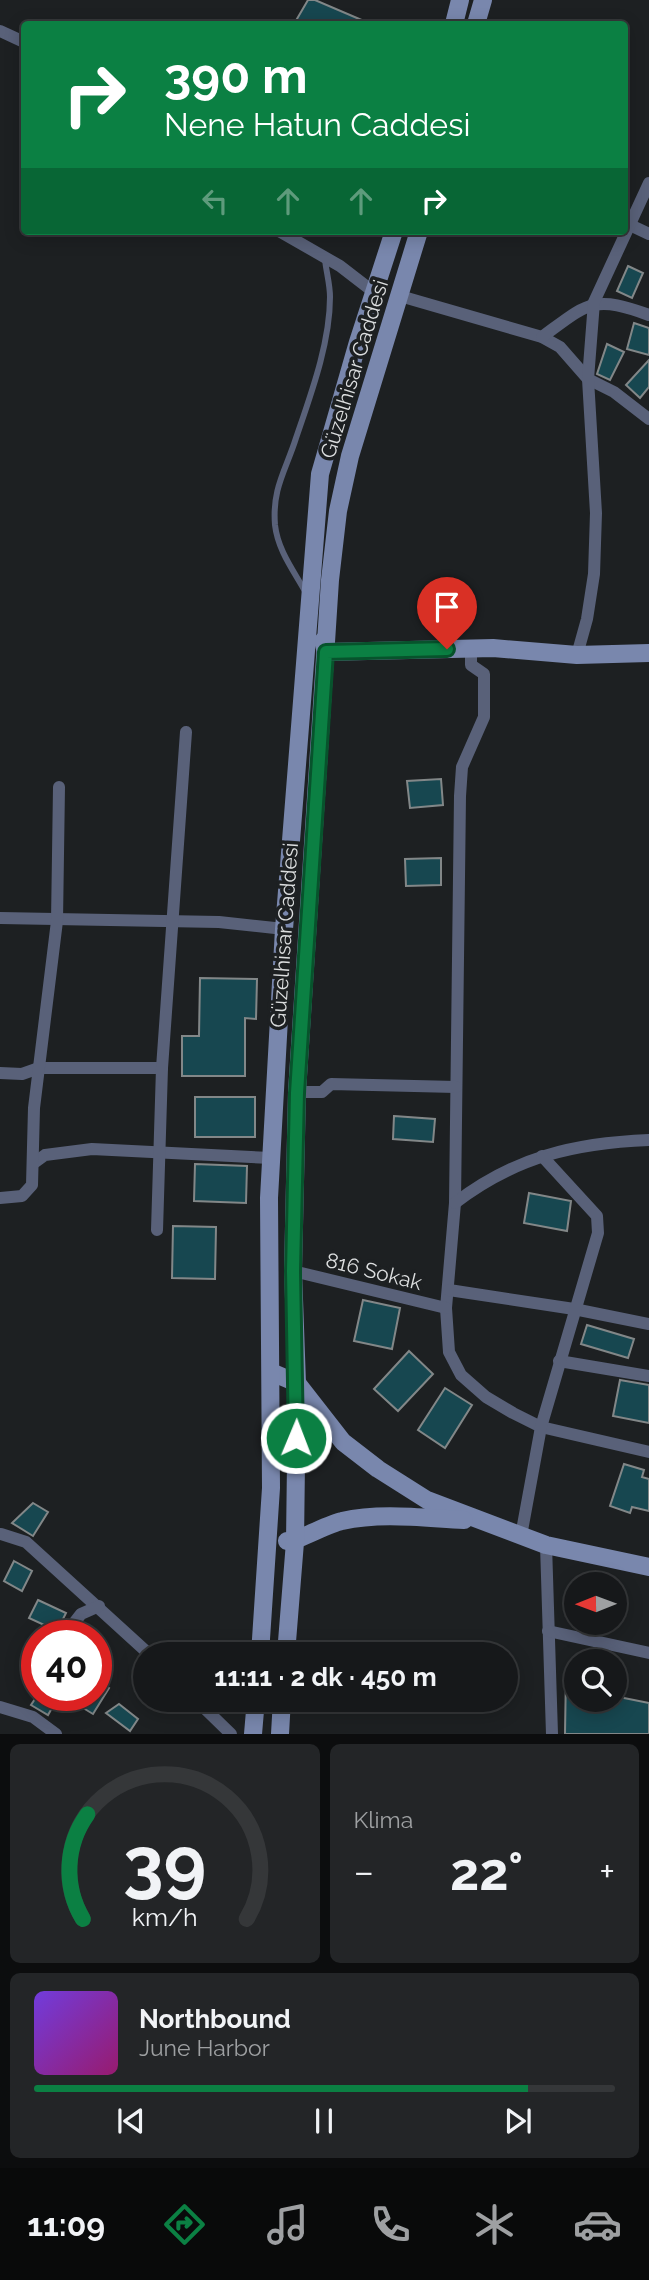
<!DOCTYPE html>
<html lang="tr">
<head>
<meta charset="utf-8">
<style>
  :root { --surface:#16181a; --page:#232527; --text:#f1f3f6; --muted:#9ea0a2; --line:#353739; --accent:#0b8043 }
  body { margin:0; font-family:Raleway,sans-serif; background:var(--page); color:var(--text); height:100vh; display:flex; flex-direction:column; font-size:26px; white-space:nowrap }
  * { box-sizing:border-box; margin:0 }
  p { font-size:23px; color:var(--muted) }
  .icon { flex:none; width:38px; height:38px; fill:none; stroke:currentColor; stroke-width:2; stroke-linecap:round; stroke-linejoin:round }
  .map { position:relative; height:1734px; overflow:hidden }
  .drawer { display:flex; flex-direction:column; gap:10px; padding:10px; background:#0c0d0e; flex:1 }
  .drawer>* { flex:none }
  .top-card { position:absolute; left:21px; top:21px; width:607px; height:214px; border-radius:7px; box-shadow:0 4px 18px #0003,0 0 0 2px var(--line); background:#0b8043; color:#fff; overflow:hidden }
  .needle { width:46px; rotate:269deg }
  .controls { position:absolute; left:564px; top:1572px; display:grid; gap:14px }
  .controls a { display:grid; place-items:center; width:63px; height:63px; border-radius:50%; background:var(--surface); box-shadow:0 4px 18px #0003,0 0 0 2px var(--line); font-size:35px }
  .speed { position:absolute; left:21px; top:1620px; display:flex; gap:14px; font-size:35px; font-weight:700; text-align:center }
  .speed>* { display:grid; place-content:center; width:91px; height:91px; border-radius:50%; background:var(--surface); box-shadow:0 4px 18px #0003,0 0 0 2px var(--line); line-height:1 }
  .speed .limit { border:10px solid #d22; background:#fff; color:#111 }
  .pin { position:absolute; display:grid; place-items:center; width:60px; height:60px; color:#fff; margin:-72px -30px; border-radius:50% 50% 50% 0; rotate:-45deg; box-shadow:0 0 7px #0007 }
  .pin .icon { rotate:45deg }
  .me { position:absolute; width:77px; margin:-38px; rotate:1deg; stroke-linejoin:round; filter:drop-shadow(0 0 5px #0008) }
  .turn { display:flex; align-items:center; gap:24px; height:147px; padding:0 28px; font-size:32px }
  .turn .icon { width:91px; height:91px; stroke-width:2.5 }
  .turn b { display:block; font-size:49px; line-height:60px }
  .lanes { display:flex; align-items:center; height:66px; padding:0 28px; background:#0003; justify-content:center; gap:35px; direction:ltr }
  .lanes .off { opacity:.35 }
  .big { font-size:52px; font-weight:700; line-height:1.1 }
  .drawer .card { flex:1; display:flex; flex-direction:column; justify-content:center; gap:10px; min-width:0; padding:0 24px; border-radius:10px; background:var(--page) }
  .drawer .dial { align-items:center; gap:0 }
  .dial svg { height:182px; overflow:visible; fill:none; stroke:var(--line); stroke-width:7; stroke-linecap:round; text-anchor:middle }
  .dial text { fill:var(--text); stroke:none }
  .song { display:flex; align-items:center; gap:21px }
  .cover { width:84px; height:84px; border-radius:10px; background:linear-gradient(135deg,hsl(260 70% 55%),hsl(320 70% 35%)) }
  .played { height:7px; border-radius:4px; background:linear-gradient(90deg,var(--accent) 85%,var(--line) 85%) }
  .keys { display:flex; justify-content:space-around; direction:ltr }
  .heat { display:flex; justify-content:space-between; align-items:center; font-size:38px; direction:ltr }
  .drawer .tiles { flex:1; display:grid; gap:10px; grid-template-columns:1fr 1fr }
  .card:last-child { grid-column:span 2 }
  .trip { position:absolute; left:133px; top:1642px; width:385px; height:70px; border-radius:35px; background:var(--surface); box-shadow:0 4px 18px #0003,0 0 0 2px var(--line); font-weight:700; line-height:70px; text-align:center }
  .dock { display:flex; height:112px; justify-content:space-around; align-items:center; background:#090a0a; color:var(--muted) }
  .dock .icon { width:49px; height:49px }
  .dock .current { color:var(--accent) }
  .dock b { font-size:32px; color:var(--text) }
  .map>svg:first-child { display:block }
  .building { fill:#174750; stroke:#828788; stroke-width:2 }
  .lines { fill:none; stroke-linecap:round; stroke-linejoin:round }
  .lane { stroke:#596179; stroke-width:6 }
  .street { stroke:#596179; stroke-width:12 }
  .secondary { stroke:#7987ad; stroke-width:18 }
  .route-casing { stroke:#07532c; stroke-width:18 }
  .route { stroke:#0b8043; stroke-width:12 }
  .labels { text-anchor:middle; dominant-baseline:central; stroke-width:7; stroke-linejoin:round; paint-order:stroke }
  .street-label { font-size:21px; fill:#dcdedf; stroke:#1d2022 }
</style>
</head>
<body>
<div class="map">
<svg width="649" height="1734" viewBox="0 0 649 1734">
  <rect width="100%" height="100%" fill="#1d2022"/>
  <g class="building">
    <polygon points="308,0 315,0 371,24 294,24"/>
    <polygon points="628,266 643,273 632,298 617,291"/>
    <polygon points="634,323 649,328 649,355 627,349"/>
    <polygon points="607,344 624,352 610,380 597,374"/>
    <polygon points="649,360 649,387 640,398 626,385"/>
    <polygon points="441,779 443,805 410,808 407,781"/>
    <polygon points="441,858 441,885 406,886 405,859"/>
    <polygon points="200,978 257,979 256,1019 245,1018 245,1076 182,1076 182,1036 199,1036"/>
    <rect x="195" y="1097" width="60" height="40"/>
    <polygon points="394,1116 435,1119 433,1142 393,1139"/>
    <polygon points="195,1164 247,1166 246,1203 194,1201"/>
    <polygon points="529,1193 571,1201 567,1231 524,1223"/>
    <polygon points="173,1226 216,1227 215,1279 172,1278"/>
    <polygon points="363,1300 400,1308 392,1349 354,1341"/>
    <polygon points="587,1325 634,1339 628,1358 581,1344"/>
    <polygon points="409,1351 433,1374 398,1411 374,1389"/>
    <polygon points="620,1380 649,1385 649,1423 613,1416"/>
    <polygon points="445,1388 472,1405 445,1448 418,1430"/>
    <polygon points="624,1464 644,1470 642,1477 649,1479 649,1511 632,1507 630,1513 610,1506"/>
    <polygon points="33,1503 48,1512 33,1536 12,1523"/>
    <polygon points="14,1561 32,1571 22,1591 4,1581"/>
    <polygon points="38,1600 66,1613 57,1631 29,1618"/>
    <polygon points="566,1672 576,1672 576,1699 614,1699 614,1696 649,1703 649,1734 565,1734"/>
    <polygon points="96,1680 109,1688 93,1714 75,1703 79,1696 96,1696"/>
    <polygon points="37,1696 46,1696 56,1701 48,1715 31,1705"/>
    <polygon points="119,1704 138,1719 130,1731 106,1713"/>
  </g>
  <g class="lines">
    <path class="lane" d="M 306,593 C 294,571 278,551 275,525 C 272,488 286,470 296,438 C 311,394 330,343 330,297 C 330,284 326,271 325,259"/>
    <g class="street">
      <polyline points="0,31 24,42"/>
      <polyline points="630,225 649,234"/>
      <polyline points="279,231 340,266 375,293"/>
      <polyline points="400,296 542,337 560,347 588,379 614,392 649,419"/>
      <path d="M 542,337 C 587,304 592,294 649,315"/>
      <polyline points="471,649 471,665 484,674 484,717 462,767 460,796 455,1203 446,1308 449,1352 461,1375 486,1397 513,1413 541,1427 649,1452"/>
      <polyline points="577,655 587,619 594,574 596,513 588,379 594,302 649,183"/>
      <polyline points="0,918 219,922 284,929"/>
      <polyline points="0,1073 22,1074 39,1068 162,1068"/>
      <polyline points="297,1092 322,1092 331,1084 456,1087"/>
      <polyline points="34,1163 45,1155 92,1149 271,1158"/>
      <polyline points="0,1198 22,1196 32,1185 34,1108 57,921 59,787"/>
      <path d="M 455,1203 C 515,1157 574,1143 649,1140"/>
      <polyline points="157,1230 162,1068 186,732"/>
      <polyline points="293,1271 446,1308"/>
      <polyline points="449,1290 574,1309 649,1324"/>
      <polyline points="559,1361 649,1376"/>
      <polyline points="1,1534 26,1542 149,1654"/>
      <polyline points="521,1536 541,1427 598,1233 597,1216 542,1156"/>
      <polyline points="546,1545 552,1734"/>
      <polyline points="548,1631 649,1653"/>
      <polyline points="64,1636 81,1614 99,1606"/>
      <polyline points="30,1681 37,1672"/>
      <polyline points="195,1699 231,1734"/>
      <polyline points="0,1707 33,1717 56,1734"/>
    </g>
    <g class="secondary">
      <polyline points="454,24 460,0"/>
      <polyline points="476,24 483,0"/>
      <polyline points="323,641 326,652 493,648 577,655 649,653"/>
      <polyline points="271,1372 297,1383 343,1442 378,1469 427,1500 546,1545 649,1567"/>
      <path d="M 287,1541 C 297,1542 327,1524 342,1521 C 381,1512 424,1518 464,1520"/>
      <polyline points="260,1654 271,1488 269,1198 284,929 320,474 358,342 394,231"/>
      <polyline points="286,1654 295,1542 297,1383 293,1271 297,1092 330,580 338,511 350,456 419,231"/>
      <polyline points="253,1734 256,1699"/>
      <polyline points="280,1734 282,1699"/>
    </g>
  </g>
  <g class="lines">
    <defs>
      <polyline id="route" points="296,1438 293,1271 297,1093 326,652 447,649"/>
    </defs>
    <use href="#route" class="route-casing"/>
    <use href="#route" class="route"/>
  </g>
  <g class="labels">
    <g class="street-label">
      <text transform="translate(354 369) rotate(-73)">Güzelhisar Caddesi</text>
      <text transform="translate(284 935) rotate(-86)">Güzelhisar Caddesi</text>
      <text transform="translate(374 1271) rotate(14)">816 Sokak</text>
    </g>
  </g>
</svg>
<div class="controls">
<a><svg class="needle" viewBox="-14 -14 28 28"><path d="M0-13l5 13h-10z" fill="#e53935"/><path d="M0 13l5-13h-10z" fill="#9ea0a2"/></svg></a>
<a><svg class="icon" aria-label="search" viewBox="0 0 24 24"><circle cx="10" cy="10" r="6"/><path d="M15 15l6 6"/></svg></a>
</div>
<div class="speed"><div class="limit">40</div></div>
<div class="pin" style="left:447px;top:649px;background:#d93025"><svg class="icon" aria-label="arrive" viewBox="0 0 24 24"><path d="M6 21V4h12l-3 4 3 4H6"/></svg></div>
<svg class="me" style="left:296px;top:1438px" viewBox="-20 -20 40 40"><circle r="17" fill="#0b8043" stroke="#fff" stroke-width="3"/><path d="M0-11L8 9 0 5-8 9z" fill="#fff"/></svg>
<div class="trip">11:11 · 2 dk · 450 m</div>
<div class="top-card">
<div class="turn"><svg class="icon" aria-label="right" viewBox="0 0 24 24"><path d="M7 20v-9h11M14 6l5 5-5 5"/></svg><div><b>390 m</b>Nene Hatun Caddesi</div></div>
<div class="lanes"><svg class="icon off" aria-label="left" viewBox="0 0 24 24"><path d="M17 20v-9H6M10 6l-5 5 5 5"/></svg><svg class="icon off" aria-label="ahead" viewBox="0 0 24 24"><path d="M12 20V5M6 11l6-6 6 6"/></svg><svg class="icon off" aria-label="ahead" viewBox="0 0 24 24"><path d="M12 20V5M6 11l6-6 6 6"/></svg><svg class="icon" aria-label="right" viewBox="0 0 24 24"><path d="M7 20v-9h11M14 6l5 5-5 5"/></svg></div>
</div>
</div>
<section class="drawer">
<div class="tiles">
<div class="card dial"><svg viewBox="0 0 100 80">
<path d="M14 69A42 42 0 1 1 86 69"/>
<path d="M14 69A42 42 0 0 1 16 23" stroke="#0b8043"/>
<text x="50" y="56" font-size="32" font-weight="700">39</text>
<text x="50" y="72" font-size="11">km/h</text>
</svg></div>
<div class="card"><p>Klima</p>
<div class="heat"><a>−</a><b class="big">22°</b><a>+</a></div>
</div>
<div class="card">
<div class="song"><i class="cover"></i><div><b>Northbound</b><p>June Harbor</p></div></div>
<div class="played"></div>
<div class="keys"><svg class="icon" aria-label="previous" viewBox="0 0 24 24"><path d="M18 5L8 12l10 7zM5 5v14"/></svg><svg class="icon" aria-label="pause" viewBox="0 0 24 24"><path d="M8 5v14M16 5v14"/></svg><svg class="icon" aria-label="next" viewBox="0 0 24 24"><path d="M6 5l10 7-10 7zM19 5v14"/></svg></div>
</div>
</div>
</section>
<nav class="dock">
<b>11:09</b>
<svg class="icon current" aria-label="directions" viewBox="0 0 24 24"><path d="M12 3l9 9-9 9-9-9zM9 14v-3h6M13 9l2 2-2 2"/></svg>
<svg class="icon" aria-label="music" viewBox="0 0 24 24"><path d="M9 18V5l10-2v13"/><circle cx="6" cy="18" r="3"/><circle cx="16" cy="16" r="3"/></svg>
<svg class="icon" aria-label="phone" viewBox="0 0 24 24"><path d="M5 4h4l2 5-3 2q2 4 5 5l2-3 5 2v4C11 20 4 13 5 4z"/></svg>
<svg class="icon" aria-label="climate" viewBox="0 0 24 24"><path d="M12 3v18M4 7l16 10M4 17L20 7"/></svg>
<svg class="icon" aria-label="car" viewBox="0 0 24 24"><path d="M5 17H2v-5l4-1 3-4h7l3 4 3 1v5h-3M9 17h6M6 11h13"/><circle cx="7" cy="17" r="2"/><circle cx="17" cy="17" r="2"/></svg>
</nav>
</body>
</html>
